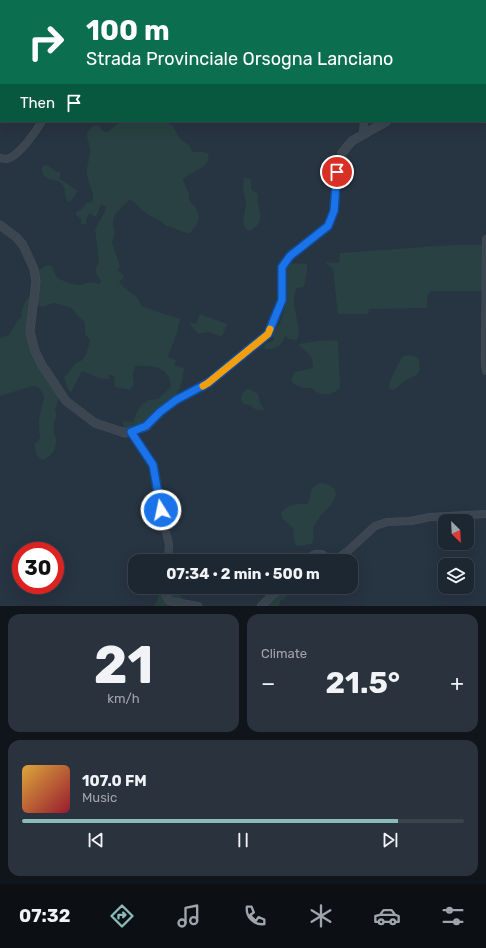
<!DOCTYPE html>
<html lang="en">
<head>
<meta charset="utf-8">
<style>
  :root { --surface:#1d2731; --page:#2a333d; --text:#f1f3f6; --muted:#a0a5ab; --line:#3b444d; --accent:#8bbbb9 }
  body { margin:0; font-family:Rubik,sans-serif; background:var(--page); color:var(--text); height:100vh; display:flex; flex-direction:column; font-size:15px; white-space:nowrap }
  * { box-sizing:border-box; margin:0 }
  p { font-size:13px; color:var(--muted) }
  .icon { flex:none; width:22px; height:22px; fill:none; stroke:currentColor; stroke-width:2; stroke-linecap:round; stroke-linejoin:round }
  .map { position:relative; height:606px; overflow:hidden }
  .panel { display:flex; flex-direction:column; gap:8px; padding:8px; background:#10151b; flex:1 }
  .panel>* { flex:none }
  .guide { position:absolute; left:0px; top:0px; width:486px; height:122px; box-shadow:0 4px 16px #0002,0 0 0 1px var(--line); background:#0b6e4f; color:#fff; overflow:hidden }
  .needle { width:26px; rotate:156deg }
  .fabs { position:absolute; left:438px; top:514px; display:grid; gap:8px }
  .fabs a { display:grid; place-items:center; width:36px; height:36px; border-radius:8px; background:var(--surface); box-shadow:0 4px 16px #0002,0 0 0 1px var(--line); font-size:20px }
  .speed { position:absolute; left:12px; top:542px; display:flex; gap:8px; font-size:20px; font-weight:700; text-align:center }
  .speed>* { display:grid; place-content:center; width:52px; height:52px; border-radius:50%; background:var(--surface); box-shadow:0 4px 16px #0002,0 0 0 1px var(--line); line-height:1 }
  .speed .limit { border:6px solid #d22; background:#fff; color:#111 }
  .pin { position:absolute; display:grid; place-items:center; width:34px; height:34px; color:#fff; margin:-17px; border:2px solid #fff; border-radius:50%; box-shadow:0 1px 4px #0007 }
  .me { position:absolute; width:44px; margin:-22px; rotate:350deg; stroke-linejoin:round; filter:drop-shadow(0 0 3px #0008) }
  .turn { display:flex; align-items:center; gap:14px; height:84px; padding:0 20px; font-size:18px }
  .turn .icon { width:52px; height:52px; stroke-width:2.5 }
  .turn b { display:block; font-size:28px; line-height:34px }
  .then { display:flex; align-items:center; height:38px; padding:0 20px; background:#0003; gap:8px; font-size:15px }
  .big { font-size:30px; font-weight:700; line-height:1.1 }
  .panel .card { flex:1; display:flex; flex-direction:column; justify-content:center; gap:6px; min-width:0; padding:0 14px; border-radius:12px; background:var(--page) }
  .panel .dial { align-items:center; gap:0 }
  .dial b { font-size:52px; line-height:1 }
  .song { display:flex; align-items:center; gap:12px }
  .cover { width:48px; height:48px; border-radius:6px; background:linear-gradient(135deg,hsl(40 70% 55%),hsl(350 70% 35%)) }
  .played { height:4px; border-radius:2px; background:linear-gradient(90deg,var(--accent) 85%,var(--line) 85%) }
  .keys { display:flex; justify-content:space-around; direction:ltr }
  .heat { display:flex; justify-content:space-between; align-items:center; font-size:22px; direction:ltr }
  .panel .tiles { flex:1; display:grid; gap:8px; grid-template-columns:1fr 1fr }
  .card:last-child { grid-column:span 2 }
  .trip { position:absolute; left:128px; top:554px; width:230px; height:40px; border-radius:12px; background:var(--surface); box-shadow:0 4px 16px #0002,0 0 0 1px var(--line); font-weight:700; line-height:40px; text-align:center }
  .menu { display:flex; height:64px; justify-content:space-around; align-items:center; background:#0c1014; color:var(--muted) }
  .menu .icon { width:28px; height:28px }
  .menu .active { color:var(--accent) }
  .menu b { font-size:18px; color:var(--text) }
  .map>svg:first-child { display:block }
  .green { fill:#294142 }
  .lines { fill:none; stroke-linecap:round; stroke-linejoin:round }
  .minor-casing { stroke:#454f5a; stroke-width:8 }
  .tertiary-casing { stroke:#454f5a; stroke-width:9 }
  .minor { stroke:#3b4651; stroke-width:7 }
  .tertiary { stroke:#3b4651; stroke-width:8 }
  .route-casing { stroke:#114b97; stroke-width:10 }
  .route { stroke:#1a73e8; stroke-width:7 }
  .slow { stroke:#f59e0b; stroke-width:7 }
</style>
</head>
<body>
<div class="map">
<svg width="486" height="606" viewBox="0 0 486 606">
  <rect width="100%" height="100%" fill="#273441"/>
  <g class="green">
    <path d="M 125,121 L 166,121 L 173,126 L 178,136 L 182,140 L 190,146 L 192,152 L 203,152 L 208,153 C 213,168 187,172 183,180 L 189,194 L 189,198 L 191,203 L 195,206 L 199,216 L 197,224 L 190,233 C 181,233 175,227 166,226 C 162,220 154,218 147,214 C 140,211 138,202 129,200 L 116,213 L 113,220 L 113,227 L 115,233 L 112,243 L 120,266 L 118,270 L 124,276 L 124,278 L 119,281 C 121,284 123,287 126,289 C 133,295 140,297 141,306 L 180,319 L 177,333 L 168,357 L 176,360 L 174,365 L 184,368 C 183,379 181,388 175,397 L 145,424 L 125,431 L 123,429 L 123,422 L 126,421 L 131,422 L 133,422 L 136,414 L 142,404 L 149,400 L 158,399 L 171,387 C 170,366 152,365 135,366 L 133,376 L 134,384 L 130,390 L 121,388 L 115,387 L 114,376 L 109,374 L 109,379 L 98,378 L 82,371 L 71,392 L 68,389 L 64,376 C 70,373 71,368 75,364 C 77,362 79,362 81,361 C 87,355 88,347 90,340 L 85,334 L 85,324 L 83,320 L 77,315 L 72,308 L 54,303 L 42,307 L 37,304 C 37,295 36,278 40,270 C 42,267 45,266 49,265 L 52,266 L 57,278 C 64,281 72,285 80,285 C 89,284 87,280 99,284 L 101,281 L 96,273 L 96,268 L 99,261 L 95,230 L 105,211 L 106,207 L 102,204 C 99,208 99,213 95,217 L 93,216 L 92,214 L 89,214 L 86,219 L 86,224 L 82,225 L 81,223 L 81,219 L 76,215 L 76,212 L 82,209 L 86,203 L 92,202 C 96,192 88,185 87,175 C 86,167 90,159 90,150 C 90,145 87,140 87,135 C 88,129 93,126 98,125 L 104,132 L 108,132 L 118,123 L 122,123 Z"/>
    <path d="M 47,165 L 57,172 L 61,172 L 59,178 L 78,191 L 71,201 L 68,202 C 63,196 67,189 62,184 C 54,177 40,182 42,166 Z"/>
    <path d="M 244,177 L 251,179 L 251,189 L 258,194 C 255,209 269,220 250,231 L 246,229 L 243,223 L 246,203 L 243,188 Z"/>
    <path d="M 452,245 L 484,245 L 484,291 L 431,291 C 426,296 427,302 427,308 L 369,309 L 368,314 L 338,314 L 333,270 L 331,267 L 325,262 L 339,263 L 340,253 Z"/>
    <path d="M 288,263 L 307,264 L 307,272 L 304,287 L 297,288 C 290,301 298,317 299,331 C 299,334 298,337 297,340 L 289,339 L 285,336 C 282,346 275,350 265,349 L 264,347 L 266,344 L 274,340 L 272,335 L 280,323 L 284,311 L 285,299 L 285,267 Z"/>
    <path d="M 32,296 L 27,328 L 60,396 L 55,410 C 59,418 54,418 54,426 C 54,428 53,430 54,432 C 54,435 55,436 56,439 C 57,449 52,456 43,460 C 36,457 36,452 34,444 L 38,442 L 40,437 L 39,427 L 39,419 L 44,398 C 43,393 41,390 38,387 L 32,386 L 0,396 L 0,338 L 9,335 L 18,320 L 22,316 L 21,313 L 26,300 Z"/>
    <path d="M 200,314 L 227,324 L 222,337 L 208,332 L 198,334 C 195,330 191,326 189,322 L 196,324 Z"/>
    <path d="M 332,340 L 338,341 L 340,388 C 333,395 325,396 316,392 C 314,391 313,389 311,388 C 308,387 307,389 304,388 C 299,387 293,384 291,380 L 295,372 L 313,368 C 313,353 307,354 298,344 L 319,341 Z"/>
    <path d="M 410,355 L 417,357 L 419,361 L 420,370 L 417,375 L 406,380 L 394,390 L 390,389 C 390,389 389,388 389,387 C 388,383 400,360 403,356 Z"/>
    <path d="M 247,389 L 251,390 L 258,394 L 260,403 L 265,410 C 258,410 254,410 250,405 L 244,404 L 241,401 C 240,396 242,393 247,389 Z"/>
    <path d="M 320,483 L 328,484 L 335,489 L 336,495 L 334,500 L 330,506 L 321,515 L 313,528 L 314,538 L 312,544 L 301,546 L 296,545 L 294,541 L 293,528 L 283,519 L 281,514 C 286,504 297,504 307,504 C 311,499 309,492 313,487 C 315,485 318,485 320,483 Z"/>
    <polygon points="272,587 294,587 285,598 281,600 279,606 260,606 262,600"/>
    <path d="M 159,591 L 163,591 L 168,596 L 177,593 L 182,597 L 182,599 L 174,606 L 154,606 C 158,602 159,596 159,591 Z"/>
  </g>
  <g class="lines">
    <defs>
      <g id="minor">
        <polyline points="327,0 327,1"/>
        <polyline points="438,0 438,1"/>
        <polyline points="49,1 49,0"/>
        <polyline points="363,134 364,121"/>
        <path d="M 0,158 C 2,158 5,159 6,159 C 19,157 36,131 42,121"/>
        <polyline points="486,239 485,364 486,371"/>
        <polyline points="131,431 153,465 163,521 169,544 168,561"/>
        <polyline points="302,561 315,554 322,554 329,559 338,558 349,550 375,526 387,522 411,521 430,517 486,514"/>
        <polyline points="165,587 164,592 169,601 198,606"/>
        <polyline points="261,606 276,592 279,587"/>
      </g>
      <g id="tertiary">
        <polyline points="485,89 486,89"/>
        <polyline points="0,225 16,237 23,245 34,269 36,282 30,331 32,340 35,351 42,365 66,401 95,423 125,433 146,427 160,412 176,400 208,383 268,334 282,300 282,267 290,256 328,226 334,211 337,172 342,153 352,141 387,121"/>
      </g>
    </defs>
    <use href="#minor" class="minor-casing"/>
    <use href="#tertiary" class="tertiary-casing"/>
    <use href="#minor" class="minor"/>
    <use href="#tertiary" class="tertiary"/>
  </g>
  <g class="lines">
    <defs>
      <polyline id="route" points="161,510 153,465 131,432 146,426 160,412 176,400 208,383 268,334 282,300 282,267 290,256 328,226 334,211 337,172"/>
    </defs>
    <use href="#route" class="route-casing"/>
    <use href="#route" class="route"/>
    <polyline class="slow" points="203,386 208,383 268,334 270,329"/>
  </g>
</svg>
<div class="fabs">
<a><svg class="needle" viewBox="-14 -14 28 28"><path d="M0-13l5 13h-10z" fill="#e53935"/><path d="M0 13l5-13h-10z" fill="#a0a5ab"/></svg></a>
<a><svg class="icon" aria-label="layers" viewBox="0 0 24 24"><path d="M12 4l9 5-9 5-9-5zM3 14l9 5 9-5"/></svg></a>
</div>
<div class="speed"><div class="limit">30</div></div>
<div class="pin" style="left:337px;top:172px;background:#d93025"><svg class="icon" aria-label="arrive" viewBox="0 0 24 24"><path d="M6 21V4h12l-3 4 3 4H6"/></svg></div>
<svg class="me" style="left:161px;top:510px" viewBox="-20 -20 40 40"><circle r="17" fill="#1a73e8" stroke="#fff" stroke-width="3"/><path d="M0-11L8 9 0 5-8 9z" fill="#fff"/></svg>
<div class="trip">07:34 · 2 min · 500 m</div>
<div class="guide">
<div class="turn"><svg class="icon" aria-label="right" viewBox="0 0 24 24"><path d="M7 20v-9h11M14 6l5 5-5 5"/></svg><div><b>100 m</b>Strada Provinciale Orsogna Lanciano</div></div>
<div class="then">Then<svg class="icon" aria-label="arrive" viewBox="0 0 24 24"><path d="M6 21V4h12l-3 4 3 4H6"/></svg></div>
</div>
</div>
<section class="panel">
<div class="tiles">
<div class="card dial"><b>21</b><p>km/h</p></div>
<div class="card"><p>Climate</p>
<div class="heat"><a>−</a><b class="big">21.5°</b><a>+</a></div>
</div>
<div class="card">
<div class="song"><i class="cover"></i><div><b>107.0 FM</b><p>Music</p></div></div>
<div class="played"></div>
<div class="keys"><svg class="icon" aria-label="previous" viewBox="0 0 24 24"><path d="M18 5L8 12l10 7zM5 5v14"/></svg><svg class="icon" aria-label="pause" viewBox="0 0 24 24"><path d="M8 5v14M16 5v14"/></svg><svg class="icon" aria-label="next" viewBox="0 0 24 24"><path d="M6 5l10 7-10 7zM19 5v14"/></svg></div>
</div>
</div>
</section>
<nav class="menu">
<b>07:32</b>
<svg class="icon active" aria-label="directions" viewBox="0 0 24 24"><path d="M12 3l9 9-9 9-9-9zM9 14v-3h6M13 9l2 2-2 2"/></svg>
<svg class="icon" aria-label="music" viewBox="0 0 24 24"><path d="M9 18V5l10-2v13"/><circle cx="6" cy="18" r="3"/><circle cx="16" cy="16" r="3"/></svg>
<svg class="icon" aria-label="phone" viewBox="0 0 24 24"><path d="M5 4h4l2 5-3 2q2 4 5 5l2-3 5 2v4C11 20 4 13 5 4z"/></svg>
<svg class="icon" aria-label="climate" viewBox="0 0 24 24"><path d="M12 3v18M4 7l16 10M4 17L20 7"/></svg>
<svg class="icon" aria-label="car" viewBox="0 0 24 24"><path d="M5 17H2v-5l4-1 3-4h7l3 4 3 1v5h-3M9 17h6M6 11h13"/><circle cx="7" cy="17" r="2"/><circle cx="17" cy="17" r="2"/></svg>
<svg class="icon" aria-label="filters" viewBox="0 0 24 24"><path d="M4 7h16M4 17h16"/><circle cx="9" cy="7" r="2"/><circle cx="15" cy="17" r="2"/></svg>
</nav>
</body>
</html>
